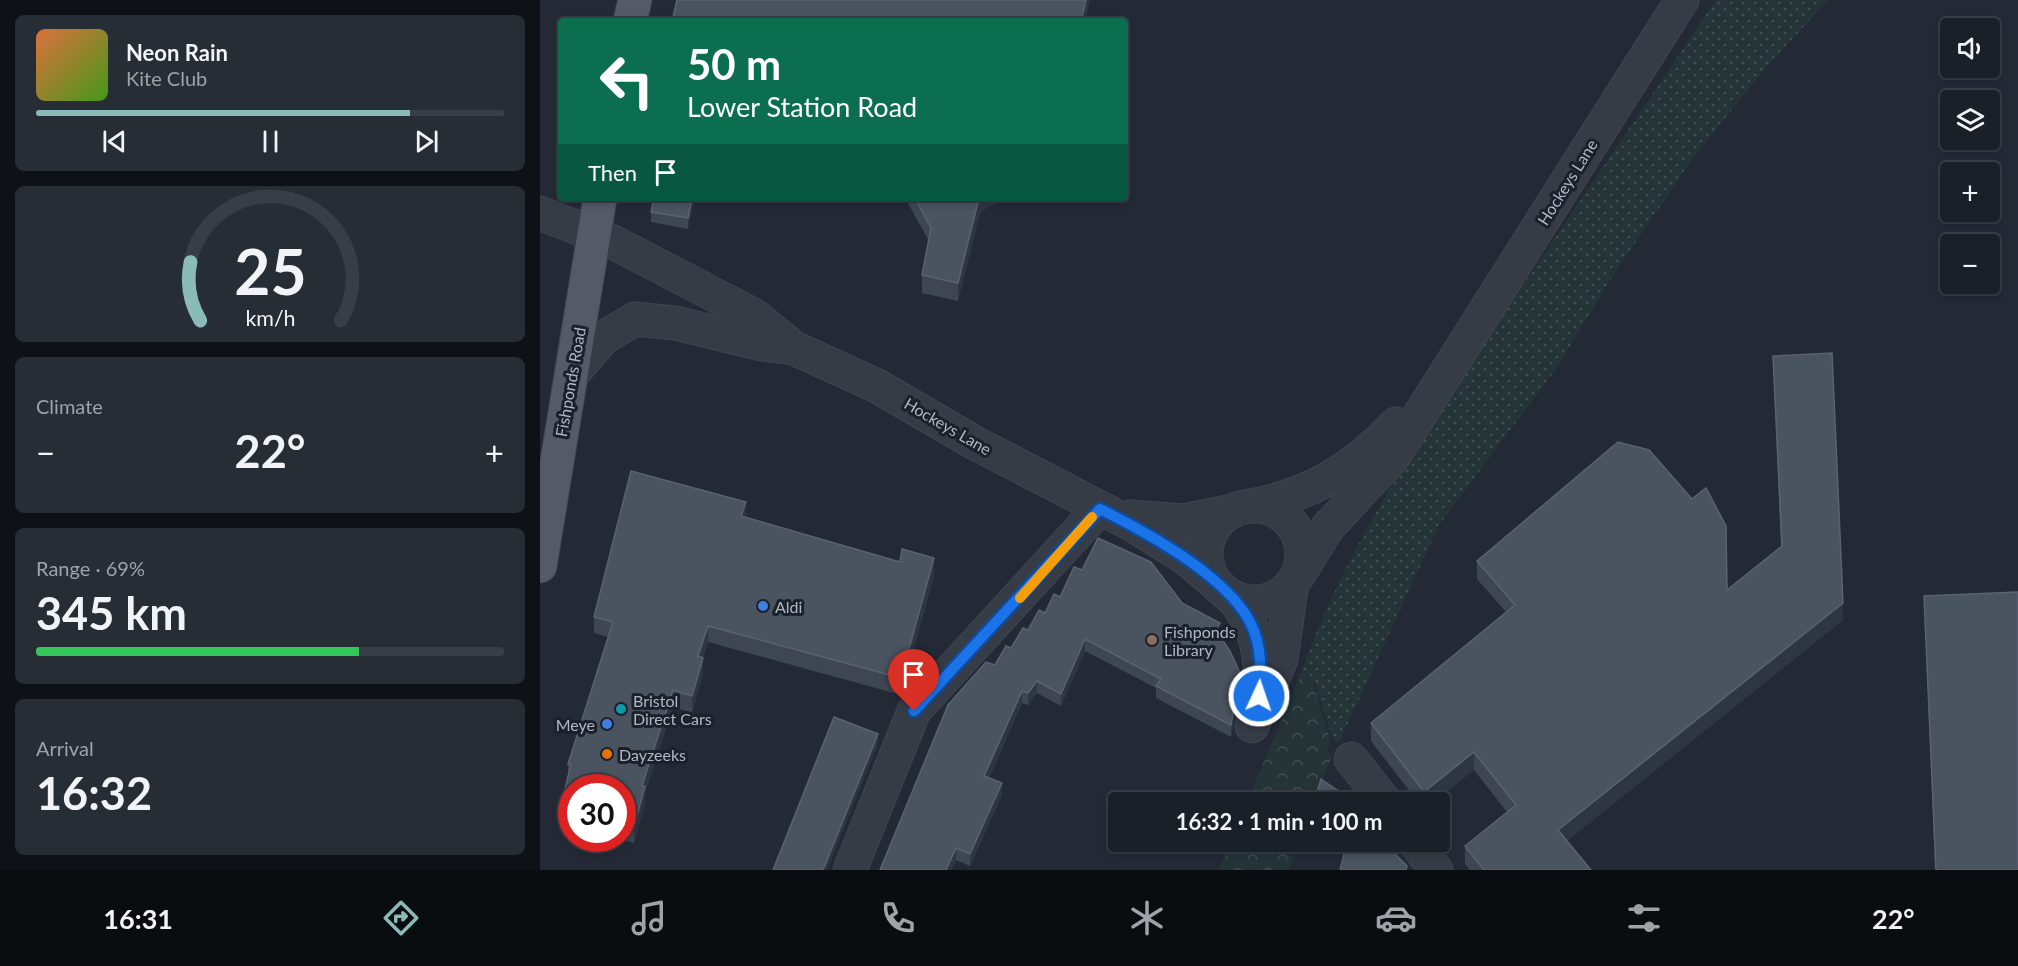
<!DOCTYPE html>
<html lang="en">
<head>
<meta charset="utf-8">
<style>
  :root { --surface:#1a2028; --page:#272d34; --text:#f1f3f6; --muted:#9fa3a8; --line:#383e45; --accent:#8bbbb9 }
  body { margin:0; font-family:Lato,sans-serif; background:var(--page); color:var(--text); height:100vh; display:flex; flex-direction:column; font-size:22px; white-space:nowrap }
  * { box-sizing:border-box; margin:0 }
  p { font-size:20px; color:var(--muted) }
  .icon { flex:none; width:33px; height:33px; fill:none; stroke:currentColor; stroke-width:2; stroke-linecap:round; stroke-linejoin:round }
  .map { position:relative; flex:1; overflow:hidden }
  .sheet { display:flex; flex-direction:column; gap:15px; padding:15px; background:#0e1216; width:540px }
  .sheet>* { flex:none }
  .guide { position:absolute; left:18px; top:18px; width:570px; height:183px; border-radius:6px; box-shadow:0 3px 9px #0003,0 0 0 2px var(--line); background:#0b6e4f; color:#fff; overflow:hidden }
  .tools { position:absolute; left:1400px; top:18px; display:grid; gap:12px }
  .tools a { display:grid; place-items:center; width:60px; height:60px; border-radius:6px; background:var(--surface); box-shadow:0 3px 9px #0003,0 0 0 2px var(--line); font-size:30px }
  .speed { position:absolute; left:18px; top:774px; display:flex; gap:12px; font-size:30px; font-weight:700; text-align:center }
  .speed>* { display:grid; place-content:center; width:78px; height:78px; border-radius:50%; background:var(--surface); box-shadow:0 3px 9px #0003,0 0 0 2px var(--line); line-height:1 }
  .speed .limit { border:9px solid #d22; background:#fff; color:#111 }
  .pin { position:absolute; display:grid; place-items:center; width:51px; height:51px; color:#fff; margin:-62px -26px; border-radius:50% 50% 50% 0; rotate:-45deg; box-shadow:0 0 6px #0007 }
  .pin .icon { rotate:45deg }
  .me { position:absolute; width:66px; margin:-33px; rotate:3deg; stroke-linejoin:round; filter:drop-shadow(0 0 4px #0008) }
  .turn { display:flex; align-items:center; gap:21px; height:126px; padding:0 30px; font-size:27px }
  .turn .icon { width:78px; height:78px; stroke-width:2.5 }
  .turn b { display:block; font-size:42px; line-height:51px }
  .then { display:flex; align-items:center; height:57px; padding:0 30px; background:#0003; gap:12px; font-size:22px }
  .big { font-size:45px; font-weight:700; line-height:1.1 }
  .sheet .tile { flex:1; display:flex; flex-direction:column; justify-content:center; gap:9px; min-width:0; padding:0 21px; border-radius:9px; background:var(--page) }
  .sheet .dial { align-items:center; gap:0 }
  .dial svg { height:156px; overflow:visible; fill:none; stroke:var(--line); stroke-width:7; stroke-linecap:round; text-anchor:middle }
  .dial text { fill:var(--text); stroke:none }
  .song { display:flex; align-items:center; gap:18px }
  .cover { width:72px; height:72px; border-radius:9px; background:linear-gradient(135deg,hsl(20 70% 55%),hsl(100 70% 35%)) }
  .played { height:6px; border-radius:3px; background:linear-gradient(90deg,var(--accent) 80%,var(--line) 80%) }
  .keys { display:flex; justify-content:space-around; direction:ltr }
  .heat { display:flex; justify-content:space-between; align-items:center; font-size:33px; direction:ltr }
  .charge { height:9px; border-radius:4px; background:linear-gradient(90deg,#34c759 69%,var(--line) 0) }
  .trip { position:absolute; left:568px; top:792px; width:342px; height:60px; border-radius:6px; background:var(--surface); box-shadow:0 3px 9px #0003,0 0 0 2px var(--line); font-weight:700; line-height:60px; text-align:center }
  .dock { display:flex; height:96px; justify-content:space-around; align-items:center; background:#0a0d10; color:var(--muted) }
  .dock .icon { width:42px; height:42px }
  .dock .selected { color:var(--accent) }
  .dock b { font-size:27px; color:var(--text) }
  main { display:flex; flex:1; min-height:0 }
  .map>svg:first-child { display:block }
  .forest { fill:url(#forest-crowns) }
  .park { fill:url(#park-dots) }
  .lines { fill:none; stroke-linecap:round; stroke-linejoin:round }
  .minor-casing { stroke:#3f4550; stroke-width:35 }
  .major-casing { stroke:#3f4550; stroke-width:35 }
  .minor { stroke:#363c46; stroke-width:33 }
  .major { stroke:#545b66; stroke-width:33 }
  .wall { fill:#3e4654 }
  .shaded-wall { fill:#2e3643 }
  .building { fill:#4a5360; stroke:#5a6270; stroke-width:1.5 }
  .route-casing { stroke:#114b97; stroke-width:15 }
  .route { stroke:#1a73e8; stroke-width:10 }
  .slow { stroke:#f59e0b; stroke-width:10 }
  .shop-dot { fill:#3f7fe0; stroke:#1b212b; stroke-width:2 }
  .education-dot { fill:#8d6e63; stroke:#1b212b; stroke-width:2 }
  .culture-dot { fill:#0f9aa8; stroke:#1b212b; stroke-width:2 }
  .food-dot { fill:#e8710a; stroke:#1b212b; stroke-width:2 }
  .labels { text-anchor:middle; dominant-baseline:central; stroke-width:6; stroke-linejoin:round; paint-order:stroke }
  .street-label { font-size:16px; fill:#b0b7c3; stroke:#1b212b }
  .poi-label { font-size:16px; fill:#b0b7c3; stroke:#1b212b; text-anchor:start }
</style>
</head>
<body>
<main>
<section class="sheet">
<div class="tile">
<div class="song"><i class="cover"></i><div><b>Neon Rain</b><p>Kite Club</p></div></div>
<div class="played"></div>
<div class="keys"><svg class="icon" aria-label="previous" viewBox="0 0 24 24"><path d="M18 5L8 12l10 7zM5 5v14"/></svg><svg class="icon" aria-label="pause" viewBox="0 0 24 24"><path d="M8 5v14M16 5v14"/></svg><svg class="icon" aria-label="next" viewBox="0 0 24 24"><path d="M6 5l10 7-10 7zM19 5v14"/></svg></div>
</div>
<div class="tile dial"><svg viewBox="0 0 100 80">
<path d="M14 69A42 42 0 1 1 86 69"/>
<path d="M14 69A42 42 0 0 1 9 39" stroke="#8bbbb9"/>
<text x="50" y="56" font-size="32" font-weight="700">25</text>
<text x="50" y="72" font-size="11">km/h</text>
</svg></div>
<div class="tile"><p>Climate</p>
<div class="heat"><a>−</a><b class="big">22°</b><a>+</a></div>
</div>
<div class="tile"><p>Range · 69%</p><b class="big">345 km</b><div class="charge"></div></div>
<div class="tile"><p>Arrival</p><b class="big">16:32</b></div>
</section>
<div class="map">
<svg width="1478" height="870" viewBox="0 0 1478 870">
  <defs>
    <pattern id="forest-crowns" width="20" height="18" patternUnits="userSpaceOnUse" patternTransform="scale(1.5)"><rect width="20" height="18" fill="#243437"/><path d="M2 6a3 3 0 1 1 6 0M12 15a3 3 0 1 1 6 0" fill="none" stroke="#414f52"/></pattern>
    <pattern id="park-dots" width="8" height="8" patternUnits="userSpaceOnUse" patternTransform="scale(1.5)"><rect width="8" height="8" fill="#243437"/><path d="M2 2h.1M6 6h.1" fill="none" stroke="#414f52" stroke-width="1.8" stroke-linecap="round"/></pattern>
  </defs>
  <rect width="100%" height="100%" fill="#232a36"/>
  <g class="forest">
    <polygon points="760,676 773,683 790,739 787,751 793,754 773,802 707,802"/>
    <polygon points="691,842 759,842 749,870 679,870"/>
  </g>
  <path class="park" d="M 1176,0 L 1288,0 L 1223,71 L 1153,158 L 1072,277 L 1016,369 L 899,525 L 799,743 L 793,740 L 775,684 L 760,676 C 806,544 885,430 963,315 C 1034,210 1105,105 1176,0 Z"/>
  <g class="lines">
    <defs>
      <g id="minor">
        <polyline points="0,213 71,241 215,316 254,348"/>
        <polyline points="33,373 63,338 95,319 135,323 222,344 254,348 337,386 435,443 593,525 647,559 679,586"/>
        <path d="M 711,506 C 771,495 813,469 856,424"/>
        <circle cx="714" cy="554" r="48"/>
        <polyline points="590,517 644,521 693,511"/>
        <polyline points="757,577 788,527 853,457 1142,0"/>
        <path d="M 691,596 C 717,626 723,656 719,696"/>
        <polyline points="712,726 741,659 752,583"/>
        <polyline points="811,759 845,802"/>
        <polyline points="875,842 896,870"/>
        <polyline points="310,870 374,711 559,509"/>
      </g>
      <g id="major">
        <polyline points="90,21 95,0"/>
        <polyline points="0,566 60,198"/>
      </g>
    </defs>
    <use href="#minor" class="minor-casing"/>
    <use href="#major" class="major-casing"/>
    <use href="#minor" class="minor"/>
    <use href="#major" class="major"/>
  </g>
  <g class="wall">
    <polygon points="114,198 161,198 160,201 154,200 148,229 111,222 111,212"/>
    <polygon points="365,198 464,198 440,212 418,301 382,293 382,275 389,241"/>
    <polygon points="1233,356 1303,620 1027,841 1051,870 930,870 925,864 925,846 967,812 934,770 893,802 878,802 831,741 831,723 966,612 937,579 937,561 1152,499 1187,590 1241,547"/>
    <polygon points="206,518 394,575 361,695 168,642 163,658 163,674 152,713 133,707 105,793 105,803 94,843 77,838 82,838 82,788 32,788 32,826 21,823 21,806 28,776 28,764 68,637 54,633 54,617"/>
    <polygon points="542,570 642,603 680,635 701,699 697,704 691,737 616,698 616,688 545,651 521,706 497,693 488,705 482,703 449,778 462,795 430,866 416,860 411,870 340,870 455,665 488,630 505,613"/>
    <polygon points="1384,596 1478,870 1395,870"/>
    <polygon points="796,842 843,842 867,870 807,845"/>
  </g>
  <g class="shaded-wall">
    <polygon points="546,0 550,0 545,21 541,21"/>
    <polygon points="152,198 154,198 154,200 148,229 148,218"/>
    <polygon points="439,198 464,198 440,212 418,301 418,283"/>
    <polygon points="206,502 206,519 201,516"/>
    <polygon points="394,558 394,575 361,695 361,678"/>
    <polygon points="1303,603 1303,620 1018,848 1018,830"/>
    <polygon points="680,623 680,635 676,630"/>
    <polygon points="168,626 168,642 158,672 158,656"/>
    <polygon points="545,639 545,651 521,706 521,694"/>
    <polygon points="163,658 163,674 152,713 152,696"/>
    <polygon points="497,681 497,693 488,705 488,693"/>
    <polygon points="701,687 701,699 697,704 691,737 691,725 697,691"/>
    <polygon points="133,690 133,707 105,793 105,803 94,843 94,827 102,786"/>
    <polygon points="482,691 482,703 444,788 444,776"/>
    <polygon points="338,734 338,744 287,870 283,870"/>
    <polygon points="934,752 934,770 893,802 884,802 884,792"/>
    <polygon points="462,783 462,795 430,866 430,854"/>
    <polygon points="416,848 416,860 411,870 406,870"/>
  </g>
  <g class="building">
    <polygon points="137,0 546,0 541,21 132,21"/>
    <polygon points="114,198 152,198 148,218 111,212"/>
    <polygon points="375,198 439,198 418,283 382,275 391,228"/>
    <polygon points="1292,353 1303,603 1018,830 1051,870 944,870 925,846 976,805 934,752 884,792 831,723 975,605 937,561 1078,442 1109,450 1152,499 1166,488 1186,526 1187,590 1242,546 1233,356"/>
    <polygon points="91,471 206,502 201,516 360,562 362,549 394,558 361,678 168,626 158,656 163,658 152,696 133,690 102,786 105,786 94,827 82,823 82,788 32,788 32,809 21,806 31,764 28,764 73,622 54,617"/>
    <polygon points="558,538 611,562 642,603 680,623 676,630 690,651 701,675 701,687 697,691 691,725 616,686 621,679 545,639 521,694 497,681 488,693 482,691 444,776 462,783 430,854 416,848 406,870 340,870 408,705 446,662 455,665 466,646 471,648 483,628 488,630 499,610 505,613 514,594 520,597 534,567 542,570"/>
    <polygon points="1478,592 1478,870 1396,870 1384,596"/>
    <polygon points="294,717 338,734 283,870 233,870"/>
    <polygon points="781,779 806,796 812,802 774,802"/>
    <polygon points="807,842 843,842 867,866 866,870 800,870"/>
  </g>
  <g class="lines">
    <defs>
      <path id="route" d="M 374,711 L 560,509 C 606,532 688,576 711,624 C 722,646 721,672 719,696"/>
    </defs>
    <use href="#route" class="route-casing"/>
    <use href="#route" class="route"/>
    <polyline class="slow" points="480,598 552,517"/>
  </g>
  <g class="shop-dot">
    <circle cx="223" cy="606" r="6"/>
    <circle cx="67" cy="724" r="6"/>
  </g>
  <circle class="education-dot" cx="612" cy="640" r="6"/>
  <circle class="culture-dot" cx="81" cy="709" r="6"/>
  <circle class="food-dot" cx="67" cy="754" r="6"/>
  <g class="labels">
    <g class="street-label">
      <text transform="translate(1027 182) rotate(-58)">Hockeys Lane</text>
      <text transform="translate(30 382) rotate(-80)">Fishponds Road</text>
      <text transform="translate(408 426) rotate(30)">Hockeys Lane</text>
    </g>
    <g class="poi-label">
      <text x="235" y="606">Aldi</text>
      <text x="624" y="631">Fishponds<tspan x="624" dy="18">Library</tspan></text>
      <text x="93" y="700">Bristol<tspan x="93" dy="18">Direct Cars</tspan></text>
      <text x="55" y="724" text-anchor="end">Meye</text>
      <text x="79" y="754">Dayzeeks</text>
    </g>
  </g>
</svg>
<div class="tools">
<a><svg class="icon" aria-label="sound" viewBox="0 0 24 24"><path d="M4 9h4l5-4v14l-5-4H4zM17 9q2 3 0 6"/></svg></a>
<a><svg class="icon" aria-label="layers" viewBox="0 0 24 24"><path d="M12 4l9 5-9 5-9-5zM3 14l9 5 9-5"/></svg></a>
<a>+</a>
<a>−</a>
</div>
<div class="speed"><div class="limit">30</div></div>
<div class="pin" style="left:374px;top:711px;background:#d93025"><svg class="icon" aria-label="arrive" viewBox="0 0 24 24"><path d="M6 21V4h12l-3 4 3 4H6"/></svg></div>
<svg class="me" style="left:719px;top:696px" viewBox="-20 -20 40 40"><circle r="17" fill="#1a73e8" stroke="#fff" stroke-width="3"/><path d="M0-11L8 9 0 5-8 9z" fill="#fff"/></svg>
<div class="trip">16:32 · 1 min · 100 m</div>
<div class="guide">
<div class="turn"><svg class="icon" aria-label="left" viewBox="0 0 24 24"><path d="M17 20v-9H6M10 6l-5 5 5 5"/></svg><div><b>50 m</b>Lower Station Road</div></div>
<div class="then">Then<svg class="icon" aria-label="arrive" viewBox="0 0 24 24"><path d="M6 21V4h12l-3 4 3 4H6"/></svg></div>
</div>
</div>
</main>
<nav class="dock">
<b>16:31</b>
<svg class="icon selected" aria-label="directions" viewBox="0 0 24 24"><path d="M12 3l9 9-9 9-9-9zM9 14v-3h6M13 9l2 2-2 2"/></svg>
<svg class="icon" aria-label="music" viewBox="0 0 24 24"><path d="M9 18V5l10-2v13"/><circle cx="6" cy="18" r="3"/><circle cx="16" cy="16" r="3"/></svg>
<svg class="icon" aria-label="phone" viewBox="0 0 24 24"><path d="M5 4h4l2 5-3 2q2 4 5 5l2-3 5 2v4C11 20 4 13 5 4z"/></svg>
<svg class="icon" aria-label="climate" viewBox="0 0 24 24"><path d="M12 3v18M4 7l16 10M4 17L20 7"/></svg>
<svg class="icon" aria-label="car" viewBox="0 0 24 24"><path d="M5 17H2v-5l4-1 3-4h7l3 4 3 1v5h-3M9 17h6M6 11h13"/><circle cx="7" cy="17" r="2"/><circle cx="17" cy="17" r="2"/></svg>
<svg class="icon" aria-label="filters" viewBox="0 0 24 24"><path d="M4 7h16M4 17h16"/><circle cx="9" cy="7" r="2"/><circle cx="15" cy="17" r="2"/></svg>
<b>22°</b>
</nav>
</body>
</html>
